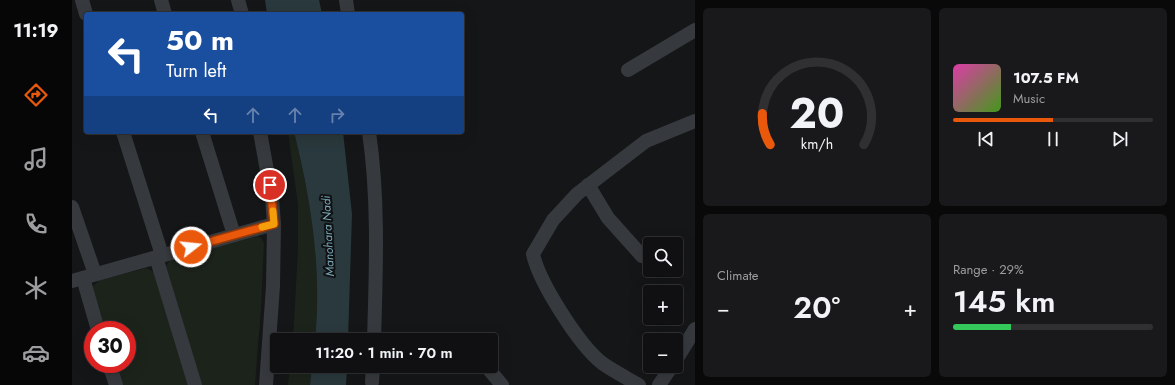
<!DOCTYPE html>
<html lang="en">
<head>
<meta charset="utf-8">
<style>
  :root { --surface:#101012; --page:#19191b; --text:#f1f3f6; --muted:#9c9d9f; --line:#303032; --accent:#ea580c }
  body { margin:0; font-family:Jost,sans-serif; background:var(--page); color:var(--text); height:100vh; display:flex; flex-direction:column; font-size:15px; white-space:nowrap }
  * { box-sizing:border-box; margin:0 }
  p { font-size:13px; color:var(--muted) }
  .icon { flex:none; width:22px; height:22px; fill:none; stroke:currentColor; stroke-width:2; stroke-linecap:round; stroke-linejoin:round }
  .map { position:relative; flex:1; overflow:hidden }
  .drawer { display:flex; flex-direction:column; gap:8px; padding:8px; background:#09090a; width:480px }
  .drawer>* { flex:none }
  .hud { position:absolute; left:12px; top:12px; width:380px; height:122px; border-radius:4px; box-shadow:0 4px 16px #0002,0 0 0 1px var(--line); background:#1a4fa0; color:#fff; overflow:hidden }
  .tools { position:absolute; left:571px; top:237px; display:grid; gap:8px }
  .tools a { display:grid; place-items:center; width:40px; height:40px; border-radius:4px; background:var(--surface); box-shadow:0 4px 16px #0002,0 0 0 1px var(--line); font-size:20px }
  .speed { position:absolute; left:12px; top:321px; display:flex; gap:8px; font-size:20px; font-weight:700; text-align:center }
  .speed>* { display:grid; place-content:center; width:52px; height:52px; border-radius:50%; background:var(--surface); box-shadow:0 4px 16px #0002,0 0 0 1px var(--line); line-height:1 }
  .speed .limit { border:6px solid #d22; background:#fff; color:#111 }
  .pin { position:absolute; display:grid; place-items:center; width:34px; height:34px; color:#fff; margin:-17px; border:2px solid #fff; border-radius:50%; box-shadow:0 1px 4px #0007 }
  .me { position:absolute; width:44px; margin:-22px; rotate:74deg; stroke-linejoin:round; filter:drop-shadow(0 0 3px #0008) }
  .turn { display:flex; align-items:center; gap:14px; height:84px; padding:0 16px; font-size:18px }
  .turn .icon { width:52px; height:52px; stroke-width:2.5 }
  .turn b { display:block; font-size:28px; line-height:34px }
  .lanes { display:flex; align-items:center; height:38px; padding:0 16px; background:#0003; justify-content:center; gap:20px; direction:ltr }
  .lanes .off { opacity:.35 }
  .big { font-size:30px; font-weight:600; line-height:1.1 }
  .drawer .tile { flex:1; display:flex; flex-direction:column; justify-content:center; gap:6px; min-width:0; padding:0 14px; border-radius:6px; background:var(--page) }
  .drawer .dial { align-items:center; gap:0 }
  .dial svg { height:104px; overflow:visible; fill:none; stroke:var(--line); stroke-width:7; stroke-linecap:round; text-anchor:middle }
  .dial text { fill:var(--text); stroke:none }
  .song { display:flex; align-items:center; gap:12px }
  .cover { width:48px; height:48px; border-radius:6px; background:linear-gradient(135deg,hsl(320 70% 55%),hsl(100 70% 35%)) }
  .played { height:4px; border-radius:2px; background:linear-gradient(90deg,var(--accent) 50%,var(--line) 50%) }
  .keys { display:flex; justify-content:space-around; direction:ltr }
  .heat { display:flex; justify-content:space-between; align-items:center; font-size:22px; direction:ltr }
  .charge { height:6px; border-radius:3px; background:linear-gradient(90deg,#34c759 29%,var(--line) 0) }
  .drawer .tiles { flex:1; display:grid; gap:8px; grid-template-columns:repeat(2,1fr) }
  .trip { position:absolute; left:198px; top:333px; width:228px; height:40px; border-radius:4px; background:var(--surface); box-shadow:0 4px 16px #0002,0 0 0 1px var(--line); font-weight:600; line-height:40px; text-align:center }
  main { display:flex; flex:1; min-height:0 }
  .tabs { display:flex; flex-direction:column; width:72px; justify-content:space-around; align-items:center; background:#060607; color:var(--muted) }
  .tabs .icon { width:28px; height:28px }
  .tabs .selected { color:var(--accent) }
  .tabs b { font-size:18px; color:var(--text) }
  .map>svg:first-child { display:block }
  .green { fill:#1c231b }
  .water { fill:#2a393d }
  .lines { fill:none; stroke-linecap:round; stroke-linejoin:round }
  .street { stroke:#36393d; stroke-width:14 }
  .route-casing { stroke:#983908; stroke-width:10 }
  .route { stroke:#ea580c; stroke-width:7 }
  .slow { stroke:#f59e0b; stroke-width:7 }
  .labels { text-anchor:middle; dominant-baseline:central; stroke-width:4; stroke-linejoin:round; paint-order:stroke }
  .water-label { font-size:12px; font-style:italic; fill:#79a8b7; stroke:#101113 }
</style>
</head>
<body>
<main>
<nav class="tabs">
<b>11:19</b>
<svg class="icon selected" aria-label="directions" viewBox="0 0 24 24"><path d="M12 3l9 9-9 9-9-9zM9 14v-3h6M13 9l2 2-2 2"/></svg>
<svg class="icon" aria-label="music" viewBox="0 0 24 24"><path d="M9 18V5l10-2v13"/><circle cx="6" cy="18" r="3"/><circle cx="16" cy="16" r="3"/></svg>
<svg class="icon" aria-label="phone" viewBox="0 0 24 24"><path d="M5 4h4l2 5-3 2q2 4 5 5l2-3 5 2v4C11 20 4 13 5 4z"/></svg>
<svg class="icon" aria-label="climate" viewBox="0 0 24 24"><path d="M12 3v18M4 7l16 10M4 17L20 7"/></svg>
<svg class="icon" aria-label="car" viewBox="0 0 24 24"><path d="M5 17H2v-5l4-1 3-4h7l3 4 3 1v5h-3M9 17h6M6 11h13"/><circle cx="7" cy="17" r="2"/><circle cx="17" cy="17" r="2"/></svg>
</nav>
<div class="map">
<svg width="623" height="385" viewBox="0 0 623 385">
  <rect width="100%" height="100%" fill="#151618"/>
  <g class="green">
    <path d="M 216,132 L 222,132 C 239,200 250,269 243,340 L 221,340 L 226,249 L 226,205 Z"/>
    <polygon points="185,236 189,238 192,243 189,309 183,385 129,385 94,266 98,260"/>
    <polygon points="74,268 82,272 118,385 48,385 42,364 55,364 55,330 32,330 20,287 28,280"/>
    <polygon points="218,366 240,366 238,385 216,385"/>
  </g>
  <g class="water">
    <polygon points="193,0 247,0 250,14 195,14"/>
    <path d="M 222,132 L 271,132 L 280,214 L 276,340 L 243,340 C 250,269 239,200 222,132 Z"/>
    <polygon points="240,366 275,366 274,385 238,385"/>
  </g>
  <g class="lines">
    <g class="street">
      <polyline points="10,0 14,14"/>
      <polyline points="89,0 93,14"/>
      <polyline points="166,0 170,14"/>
      <polyline points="274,0 276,14"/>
      <polyline points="556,70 623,30"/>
      <polyline points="51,132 90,255"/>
      <polyline points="130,132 162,235"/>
      <polyline points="188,132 200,198 202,224 201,286 194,385"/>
      <path d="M 297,132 C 307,201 304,270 302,340"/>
      <polyline points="516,185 536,218 570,256"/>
      <polyline points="0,207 23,274"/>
      <polyline points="84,257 123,385"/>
      <polyline points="11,278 26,330"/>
      <polyline points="0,281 202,224"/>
      <polyline points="604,360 623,329"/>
      <polyline points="37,364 44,385"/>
      <polyline points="414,366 430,385"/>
      <polyline points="300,382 301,366"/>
      <path d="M 567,385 C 555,378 541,371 530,363 C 507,345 467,282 461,254 L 481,220 L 505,194 L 574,141 L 623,121"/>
      <polyline points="587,385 600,366"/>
    </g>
  </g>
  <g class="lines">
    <defs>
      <polyline id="route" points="119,247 202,224 198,185"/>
    </defs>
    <use href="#route" class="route-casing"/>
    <use href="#route" class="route"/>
    <polyline class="slow" points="190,227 202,224 201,211"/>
  </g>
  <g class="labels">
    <g class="water-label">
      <text transform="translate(256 236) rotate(-93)">Manohara Nadi</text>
    </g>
  </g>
</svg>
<div class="tools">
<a><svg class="icon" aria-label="search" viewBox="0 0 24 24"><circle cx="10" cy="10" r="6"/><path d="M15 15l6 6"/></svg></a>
<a>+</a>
<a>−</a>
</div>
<div class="speed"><div class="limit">30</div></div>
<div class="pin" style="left:198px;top:185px;background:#d93025"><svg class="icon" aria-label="arrive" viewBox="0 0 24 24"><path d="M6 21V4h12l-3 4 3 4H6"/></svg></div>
<svg class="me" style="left:119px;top:247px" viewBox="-20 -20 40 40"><circle r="17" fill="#ea580c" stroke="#fff" stroke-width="3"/><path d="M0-11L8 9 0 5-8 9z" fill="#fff"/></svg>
<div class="trip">11:20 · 1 min · 70 m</div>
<div class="hud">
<div class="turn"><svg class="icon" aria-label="left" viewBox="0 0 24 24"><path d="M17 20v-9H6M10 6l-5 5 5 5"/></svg><div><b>50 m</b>Turn left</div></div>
<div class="lanes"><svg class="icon" aria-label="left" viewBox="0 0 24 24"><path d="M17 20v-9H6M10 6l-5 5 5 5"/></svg><svg class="icon off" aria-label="ahead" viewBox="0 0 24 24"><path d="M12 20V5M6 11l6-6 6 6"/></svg><svg class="icon off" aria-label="ahead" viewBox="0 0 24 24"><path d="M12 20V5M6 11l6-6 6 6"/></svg><svg class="icon off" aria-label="right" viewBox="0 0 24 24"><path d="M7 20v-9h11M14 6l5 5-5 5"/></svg></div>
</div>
</div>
<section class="drawer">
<div class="tiles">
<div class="tile dial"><svg viewBox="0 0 100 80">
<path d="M14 69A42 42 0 1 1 86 69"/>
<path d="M14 69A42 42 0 0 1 8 45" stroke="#ea580c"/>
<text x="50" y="56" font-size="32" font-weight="700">20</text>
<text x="50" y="72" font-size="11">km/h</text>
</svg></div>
<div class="tile">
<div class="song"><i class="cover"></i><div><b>107.5 FM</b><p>Music</p></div></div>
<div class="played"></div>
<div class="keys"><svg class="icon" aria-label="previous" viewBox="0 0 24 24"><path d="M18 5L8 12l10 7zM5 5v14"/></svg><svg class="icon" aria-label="pause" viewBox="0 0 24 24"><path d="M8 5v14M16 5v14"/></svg><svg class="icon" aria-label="next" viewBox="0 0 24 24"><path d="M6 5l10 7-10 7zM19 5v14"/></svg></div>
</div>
<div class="tile"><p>Climate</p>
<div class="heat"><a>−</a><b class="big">20°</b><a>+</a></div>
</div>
<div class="tile"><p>Range · 29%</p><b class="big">145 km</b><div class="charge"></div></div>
</div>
</section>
</main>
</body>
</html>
